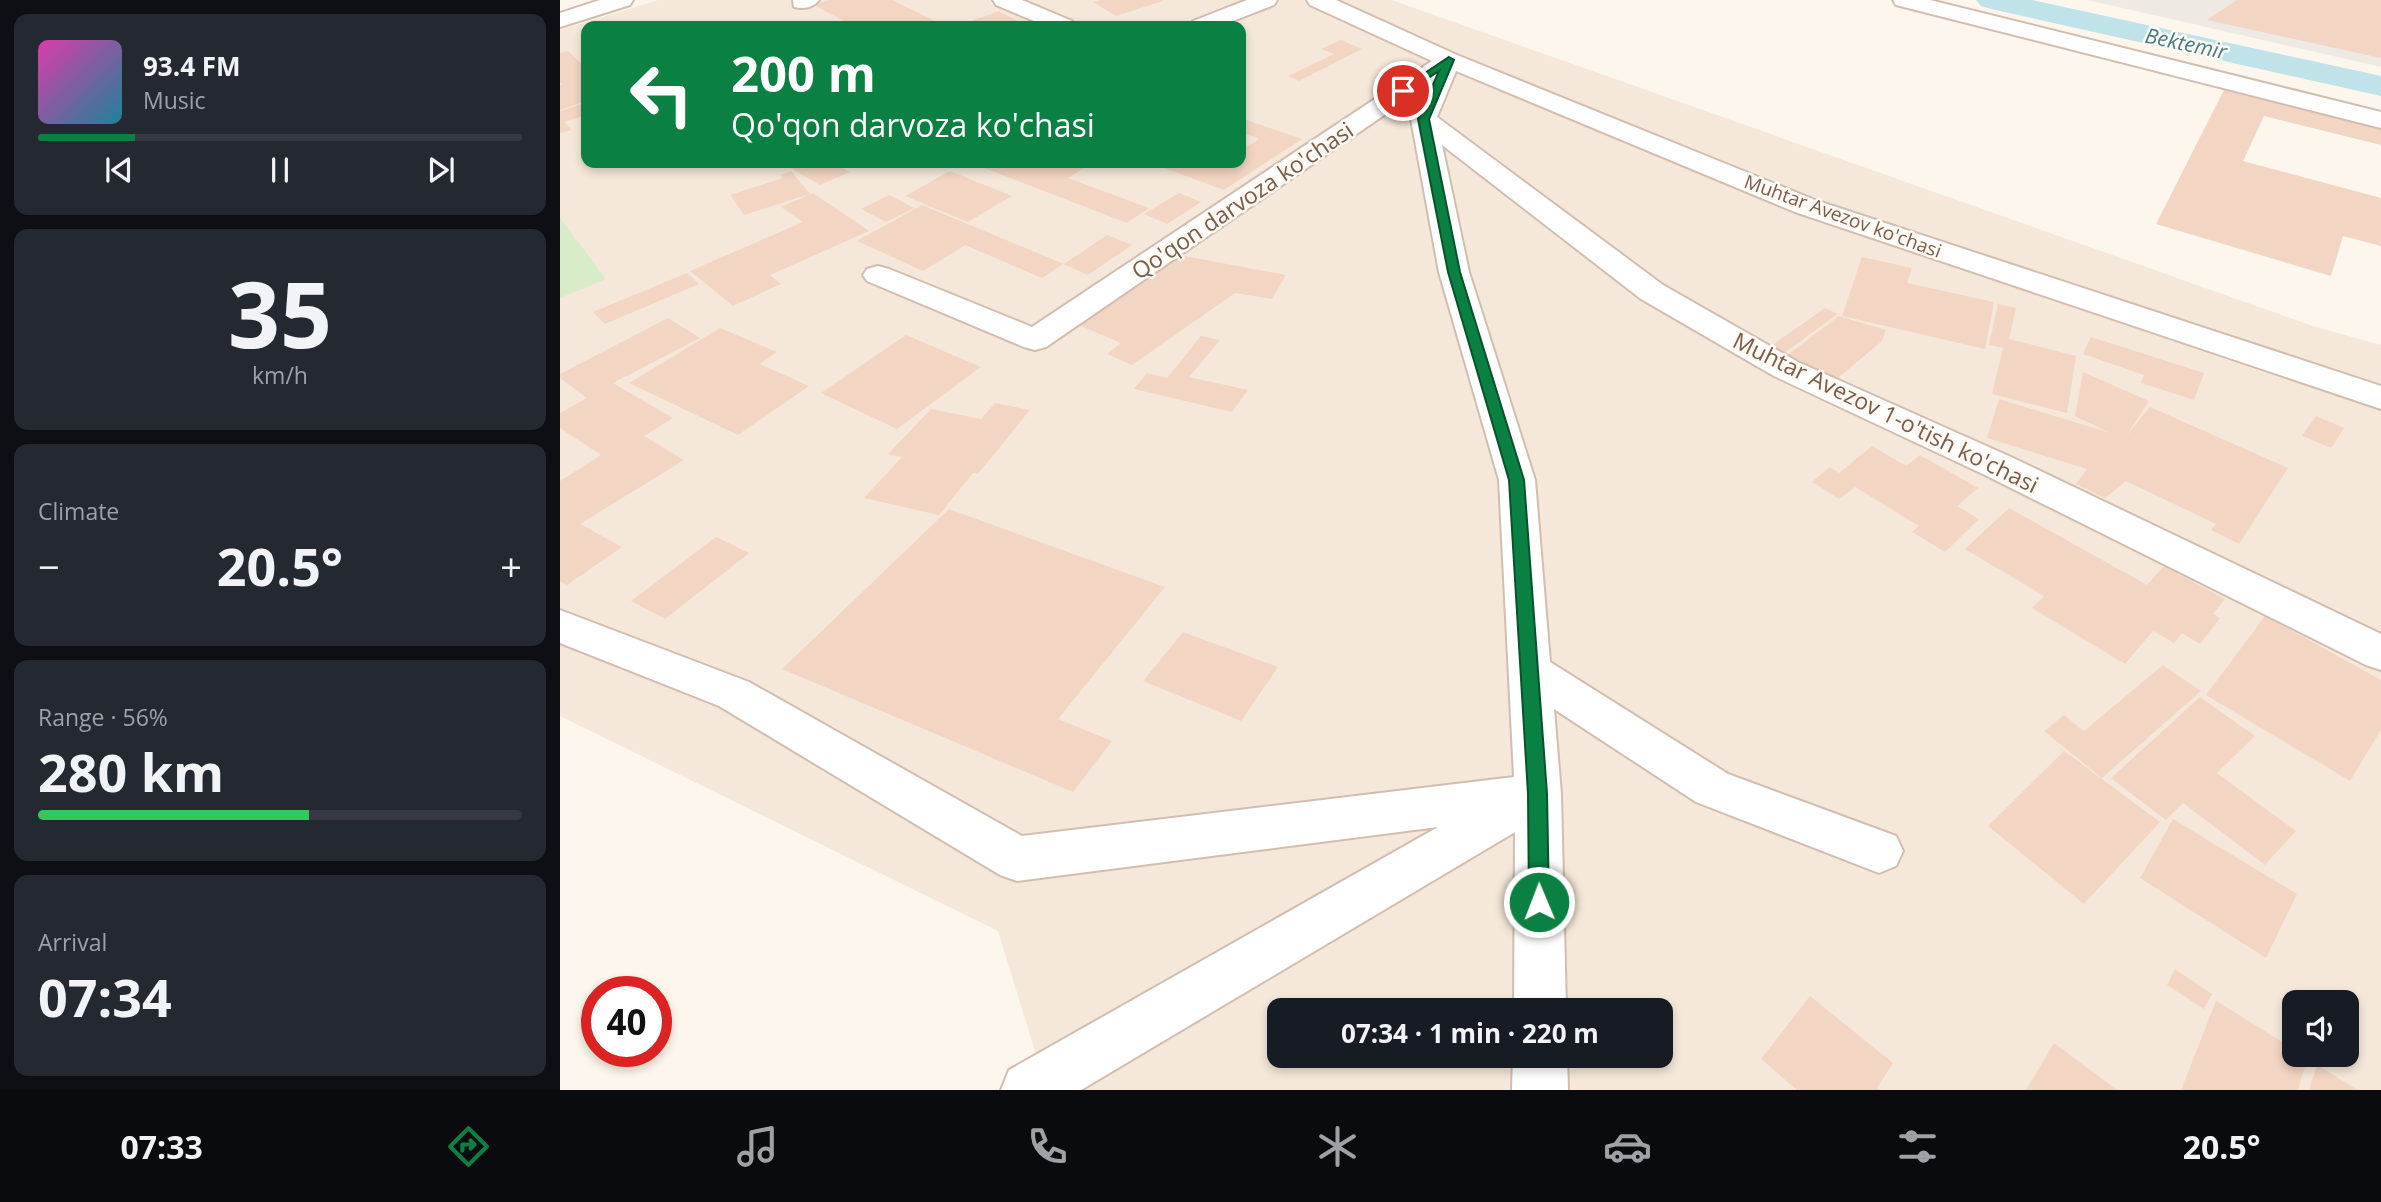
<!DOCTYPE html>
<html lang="en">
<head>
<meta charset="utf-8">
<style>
  :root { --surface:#171b24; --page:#242831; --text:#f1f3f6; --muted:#9ea1a6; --line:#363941; --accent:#0b8043 }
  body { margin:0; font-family:"Open Sans",sans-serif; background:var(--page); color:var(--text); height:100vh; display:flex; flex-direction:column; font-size:26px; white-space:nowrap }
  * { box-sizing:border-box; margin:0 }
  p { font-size:23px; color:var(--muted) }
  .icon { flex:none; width:38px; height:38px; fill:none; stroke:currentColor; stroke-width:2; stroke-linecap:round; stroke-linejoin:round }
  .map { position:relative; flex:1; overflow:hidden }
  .details { display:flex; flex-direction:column; gap:14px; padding:14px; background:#0d0f14; width:560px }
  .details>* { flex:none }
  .banner { position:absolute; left:21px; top:21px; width:665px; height:147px; border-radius:14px; box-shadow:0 4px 10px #0003; background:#0b8043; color:#fff; overflow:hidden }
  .controls { position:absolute; left:1722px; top:990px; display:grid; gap:14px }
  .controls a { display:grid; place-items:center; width:77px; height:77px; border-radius:14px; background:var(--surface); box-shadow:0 4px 10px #0003; font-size:35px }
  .speed { position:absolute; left:21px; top:976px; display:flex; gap:14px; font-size:35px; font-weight:700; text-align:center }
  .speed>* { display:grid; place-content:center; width:91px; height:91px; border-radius:50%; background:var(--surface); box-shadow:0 4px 10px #0003; line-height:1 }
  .speed .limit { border:10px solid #d22; background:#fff; color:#111 }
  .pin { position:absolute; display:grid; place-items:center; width:60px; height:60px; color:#fff; margin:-30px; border:4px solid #fff; border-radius:50%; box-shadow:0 2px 7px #0007 }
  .me { position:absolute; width:77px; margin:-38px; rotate:359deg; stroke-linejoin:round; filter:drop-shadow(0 0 5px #0008) }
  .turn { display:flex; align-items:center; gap:24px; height:147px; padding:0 35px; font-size:32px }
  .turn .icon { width:91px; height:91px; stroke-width:2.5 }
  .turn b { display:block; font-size:49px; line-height:60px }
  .big { font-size:52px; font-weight:700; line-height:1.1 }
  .details .card { flex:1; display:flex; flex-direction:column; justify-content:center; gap:10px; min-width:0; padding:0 24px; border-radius:14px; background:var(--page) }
  .details .dial { align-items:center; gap:0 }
  .dial b { font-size:91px; line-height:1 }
  .song { display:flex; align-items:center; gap:21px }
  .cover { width:84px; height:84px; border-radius:10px; background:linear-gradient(135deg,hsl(320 70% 55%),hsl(190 70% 35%)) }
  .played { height:7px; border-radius:4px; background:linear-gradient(90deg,var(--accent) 20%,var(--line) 20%) }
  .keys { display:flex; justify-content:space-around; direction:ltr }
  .heat { display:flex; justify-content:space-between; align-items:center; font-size:38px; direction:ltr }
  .charge { height:10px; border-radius:5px; background:linear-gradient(90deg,#34c759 56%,var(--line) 0) }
  .trip { position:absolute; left:707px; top:998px; width:406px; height:70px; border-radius:14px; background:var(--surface); box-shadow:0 4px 10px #0003; font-weight:700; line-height:70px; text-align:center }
  .tabs { display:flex; height:112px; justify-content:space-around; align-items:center; background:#090b0e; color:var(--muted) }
  .tabs .icon { width:49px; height:49px }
  .tabs .current { color:var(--accent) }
  .tabs b { font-size:32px; color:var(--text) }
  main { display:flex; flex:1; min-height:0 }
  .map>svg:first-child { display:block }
  .residential { fill:#f5e8da; fill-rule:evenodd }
  .industrial { fill:#efe9e4 }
  .green { fill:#d8ecc9 }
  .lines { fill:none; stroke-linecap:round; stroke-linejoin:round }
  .canal { fill:#bfe3e8; fill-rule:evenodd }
  .building { fill:#f3d5c3 }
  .minor-casing { stroke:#d1beb0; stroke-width:4 }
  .minor { fill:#fff; fill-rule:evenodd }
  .route { fill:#0b8043; stroke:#07532c; stroke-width:2 }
  .labels { text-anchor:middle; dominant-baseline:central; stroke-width:5; stroke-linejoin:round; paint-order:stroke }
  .far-street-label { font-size:19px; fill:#7a5c4d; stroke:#fffaf3 }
  .far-water-label { font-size:21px; font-style:italic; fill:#437c86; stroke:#fffaf3 }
  .street-label { font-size:23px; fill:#7a5c4d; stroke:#fffaf3 }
</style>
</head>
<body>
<main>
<section class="details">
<div class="card">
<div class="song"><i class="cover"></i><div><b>93.4 FM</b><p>Music</p></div></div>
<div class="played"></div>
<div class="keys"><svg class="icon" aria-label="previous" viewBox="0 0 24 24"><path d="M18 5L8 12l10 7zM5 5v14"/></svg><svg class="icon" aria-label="pause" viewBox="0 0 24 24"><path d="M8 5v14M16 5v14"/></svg><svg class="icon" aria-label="next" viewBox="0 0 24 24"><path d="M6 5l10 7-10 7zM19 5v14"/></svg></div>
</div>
<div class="card dial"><b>35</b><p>km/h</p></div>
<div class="card"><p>Climate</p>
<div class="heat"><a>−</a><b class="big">20.5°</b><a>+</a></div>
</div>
<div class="card"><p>Range · 56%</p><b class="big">280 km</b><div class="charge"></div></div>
<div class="card"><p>Arrival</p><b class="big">07:34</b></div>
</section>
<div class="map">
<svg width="1821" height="1090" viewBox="0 0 1821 1090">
  <rect width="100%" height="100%" fill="#fdf6ec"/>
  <path class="residential" d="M 98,0 L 832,0 L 1753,326 L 1821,345 L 1821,1090 L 487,1090 L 438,931 L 0,716 L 0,30 ZM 26,26 L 681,26 L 681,163 L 26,163 ZM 1734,1003 L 1787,1003 L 1787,1055 L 1734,1055 ZM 719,1010 L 1101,1010 L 1101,1055 L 719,1055 Z"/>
  <polygon class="industrial" points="1527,0 1821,0 1821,67 1633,24"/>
  <polygon class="green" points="0,218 46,279 0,298"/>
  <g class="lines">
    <polygon class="canal" points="1416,0 1472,0 1821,76 1821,96 1431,9 1421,6"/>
  </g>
  <g class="building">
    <polygon points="270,0 332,0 381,24 293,26 254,5"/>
    <polygon points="541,0 603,0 603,1 556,16 533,2"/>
    <polygon points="1677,0 1821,0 1821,58 1647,20"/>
    <polygon points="439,11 467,26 397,26"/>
    <polygon points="781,40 802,49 739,81 728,76 774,54 761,49"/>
    <polygon points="8,51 26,68 26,101 0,110 0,85 3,85 0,82 0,53"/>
    <polygon points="1665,88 1821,126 1821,145 1704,116 1683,161 1821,198 1821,246 1783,236 1771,276 1596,224"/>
    <polygon points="26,103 26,115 4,122 12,130 0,133 0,111"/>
    <polygon points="681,118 742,139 664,190 590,163 644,163 655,167 662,163 681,163 681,151 699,139 681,132"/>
    <polygon points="238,163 274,163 290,172 260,185 229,167"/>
    <polygon points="433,163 533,163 508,178 589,208 567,223 424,168"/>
    <polygon points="231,171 250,194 184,215 170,195 223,178 220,175"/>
    <polygon points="390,171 452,196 408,222 345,196"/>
    <polygon points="253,193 309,231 210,275 221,284 173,306 130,271 243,222 221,207"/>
    <polygon points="619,193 641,202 607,224 584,214"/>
    <polygon points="329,195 354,208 326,222 301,209"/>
    <polygon points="362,205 504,264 547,235 572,245 528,275 503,264 482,278 405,245 363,271 297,241"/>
    <polygon points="614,254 726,275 712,299 675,293 572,365 547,354 561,343 514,323"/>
    <polygon points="1302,257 1352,268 1347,283 1434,302 1425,349 1282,316"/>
    <polygon points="127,273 139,284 45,324 33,312"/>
    <polygon points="1438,304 1456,308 1449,339 1516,356 1507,413 1432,394 1443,348 1429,345"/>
    <polygon points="1265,308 1278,314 1214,360 1201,353"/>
    <polygon points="1279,316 1326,330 1322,341 1273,382 1221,360"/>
    <polygon points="108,318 140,338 53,383 113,418 84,436 124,460 20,524 62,547 7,585 0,581 0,481 41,455 0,428 0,413 27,398 0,378 0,374"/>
    <polygon points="160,328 217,352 200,364 249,386 178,435 69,383"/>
    <polygon points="346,335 421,367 337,429 261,393"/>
    <polygon points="641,336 660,340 629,377 688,390 672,412 574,389 587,373 607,378"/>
    <polygon points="1531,337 1644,373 1634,400 1581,383 1584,375 1523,354"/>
    <polygon points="1523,372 1589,401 1566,436 1590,407 1728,468 1679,544 1651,530 1656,524 1566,481 1545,498 1516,484 1527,469 1427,438 1439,399 1550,433 1515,416"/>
    <polygon points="435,403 470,410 418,474 413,473 379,515 304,498 342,457 328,454 371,409 421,419"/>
    <polygon points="1756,416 1784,428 1771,448 1742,436"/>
    <polygon points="1312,446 1346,466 1360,455 1418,488 1397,506 1419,519 1385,552 1352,532 1359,526 1295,487 1279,499 1252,482 1270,467 1279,473"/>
    <polygon points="1449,508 1587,585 1604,566 1665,599 1653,614 1660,618 1640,644 1622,633 1614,643 1593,631 1565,664 1472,608 1484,596 1405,549"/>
    <polygon points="389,509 605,587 498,719 552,741 513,792 222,669"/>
    <polygon points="156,537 189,553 105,619 71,601"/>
    <polygon points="1705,616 1821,680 1821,730 1790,781 1646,695"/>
    <polygon points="623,632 718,667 681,721 583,681"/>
    <polygon points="1603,665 1641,691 1542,778 1484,731 1504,715 1524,731"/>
    <polygon points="1640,697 1695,736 1657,773 1736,831 1705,865 1623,803 1606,820 1551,778"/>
    <polygon points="1504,751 1600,822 1524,904 1428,826"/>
    <polygon points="1613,819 1737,894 1706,958 1580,878"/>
    <polygon points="1615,969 1652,994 1644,1009 1607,985"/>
    <polygon points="1250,996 1333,1063 1317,1088 1320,1090 1237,1090 1201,1059"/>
    <polygon points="1656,1001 1734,1049 1734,1055 1748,1057 1738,1090 1621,1090"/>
    <polygon points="1494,1043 1557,1090 1466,1090"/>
    <polygon points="1757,1065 1798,1090 1749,1090"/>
  </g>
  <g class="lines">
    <defs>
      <g id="minor">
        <polygon points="40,0 73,0 70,5 0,27 0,13"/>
        <path d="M 233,0 L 259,0 C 253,8 243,9 234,7 Z"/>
        <polygon points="433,0 462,0 512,21 515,26 486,26 436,5"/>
        <polygon points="687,0 717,0 714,5 660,26 630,26 633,21"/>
        <polygon points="747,0 776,0 897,55 1255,200 1821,386 1821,409 1235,212 896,71 877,117 1103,285 1238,362 1451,457 1821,634 1821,670 1806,665 1425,475 1214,376 1081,299 882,145 909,272 975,480 990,662 1168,774 1336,836 1343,851 1336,866 1319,873 1136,802 994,709 1001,794 1006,1010 954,1010 955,832 521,1090 441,1090 449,1070 878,827 457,881 440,875 159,706 0,643 0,610 189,682 462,836 954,777 939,480 879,272 851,119 865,87 486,347 475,350 464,347 307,281 303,275 307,269 318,266 329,269 472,327 872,61 750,5"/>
        <polygon points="1333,0 1370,0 1821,112 1821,128 1336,5"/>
        <polygon points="953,1055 1007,1055 1008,1090 952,1090"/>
      </g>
    </defs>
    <use href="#minor" class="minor-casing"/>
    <use href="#minor" class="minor"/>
  </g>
  <polygon class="route" points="889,57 894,60 869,119 900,272 964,480 987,794 989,902 986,909 979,912 972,909 969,902 968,794 949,480 888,272 858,119 879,71 846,93 838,91"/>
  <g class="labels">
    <g class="far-street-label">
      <text transform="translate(1283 216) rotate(20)">Muhtar Avezov ko'chasi</text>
    </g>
    <g class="far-water-label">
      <text transform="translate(1626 43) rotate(12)">Bektemir</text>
    </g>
    <g class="street-label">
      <text transform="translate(682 200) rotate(-34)">Qo'qon darvoza ko'chasi</text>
      <text transform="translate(1326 412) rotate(26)">Muhtar Avezov 1-o'tish ko'chasi</text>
    </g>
  </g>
</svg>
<div class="controls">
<a><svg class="icon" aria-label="sound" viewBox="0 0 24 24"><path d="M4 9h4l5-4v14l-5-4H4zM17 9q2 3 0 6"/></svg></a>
</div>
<div class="speed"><div class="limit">40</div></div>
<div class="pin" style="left:843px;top:91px;background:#d93025"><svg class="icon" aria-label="arrive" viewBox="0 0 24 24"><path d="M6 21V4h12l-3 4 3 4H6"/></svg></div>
<svg class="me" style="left:979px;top:902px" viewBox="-20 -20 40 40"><circle r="17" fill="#0b8043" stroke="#fff" stroke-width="3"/><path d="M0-11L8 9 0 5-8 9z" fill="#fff"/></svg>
<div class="trip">07:34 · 1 min · 220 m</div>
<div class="banner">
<div class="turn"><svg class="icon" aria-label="left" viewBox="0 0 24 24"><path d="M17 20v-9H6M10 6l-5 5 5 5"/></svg><div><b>200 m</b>Qo'qon darvoza ko'chasi</div></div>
</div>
</div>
</main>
<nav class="tabs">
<b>07:33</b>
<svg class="icon current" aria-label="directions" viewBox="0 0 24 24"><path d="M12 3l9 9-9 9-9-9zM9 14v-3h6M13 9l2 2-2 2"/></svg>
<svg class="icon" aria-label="music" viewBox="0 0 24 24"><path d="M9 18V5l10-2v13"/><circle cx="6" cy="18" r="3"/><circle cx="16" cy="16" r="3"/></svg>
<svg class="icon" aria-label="phone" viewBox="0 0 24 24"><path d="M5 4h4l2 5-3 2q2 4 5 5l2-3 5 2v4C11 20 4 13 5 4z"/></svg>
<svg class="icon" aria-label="climate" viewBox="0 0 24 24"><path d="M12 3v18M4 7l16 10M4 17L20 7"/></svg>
<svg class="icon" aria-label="car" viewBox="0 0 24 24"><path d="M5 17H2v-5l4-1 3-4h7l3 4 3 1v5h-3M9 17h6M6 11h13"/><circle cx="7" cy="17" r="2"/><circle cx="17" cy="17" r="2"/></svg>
<svg class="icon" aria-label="filters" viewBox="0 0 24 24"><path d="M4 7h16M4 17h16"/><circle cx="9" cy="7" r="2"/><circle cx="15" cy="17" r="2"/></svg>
<b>20.5°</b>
</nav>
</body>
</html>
